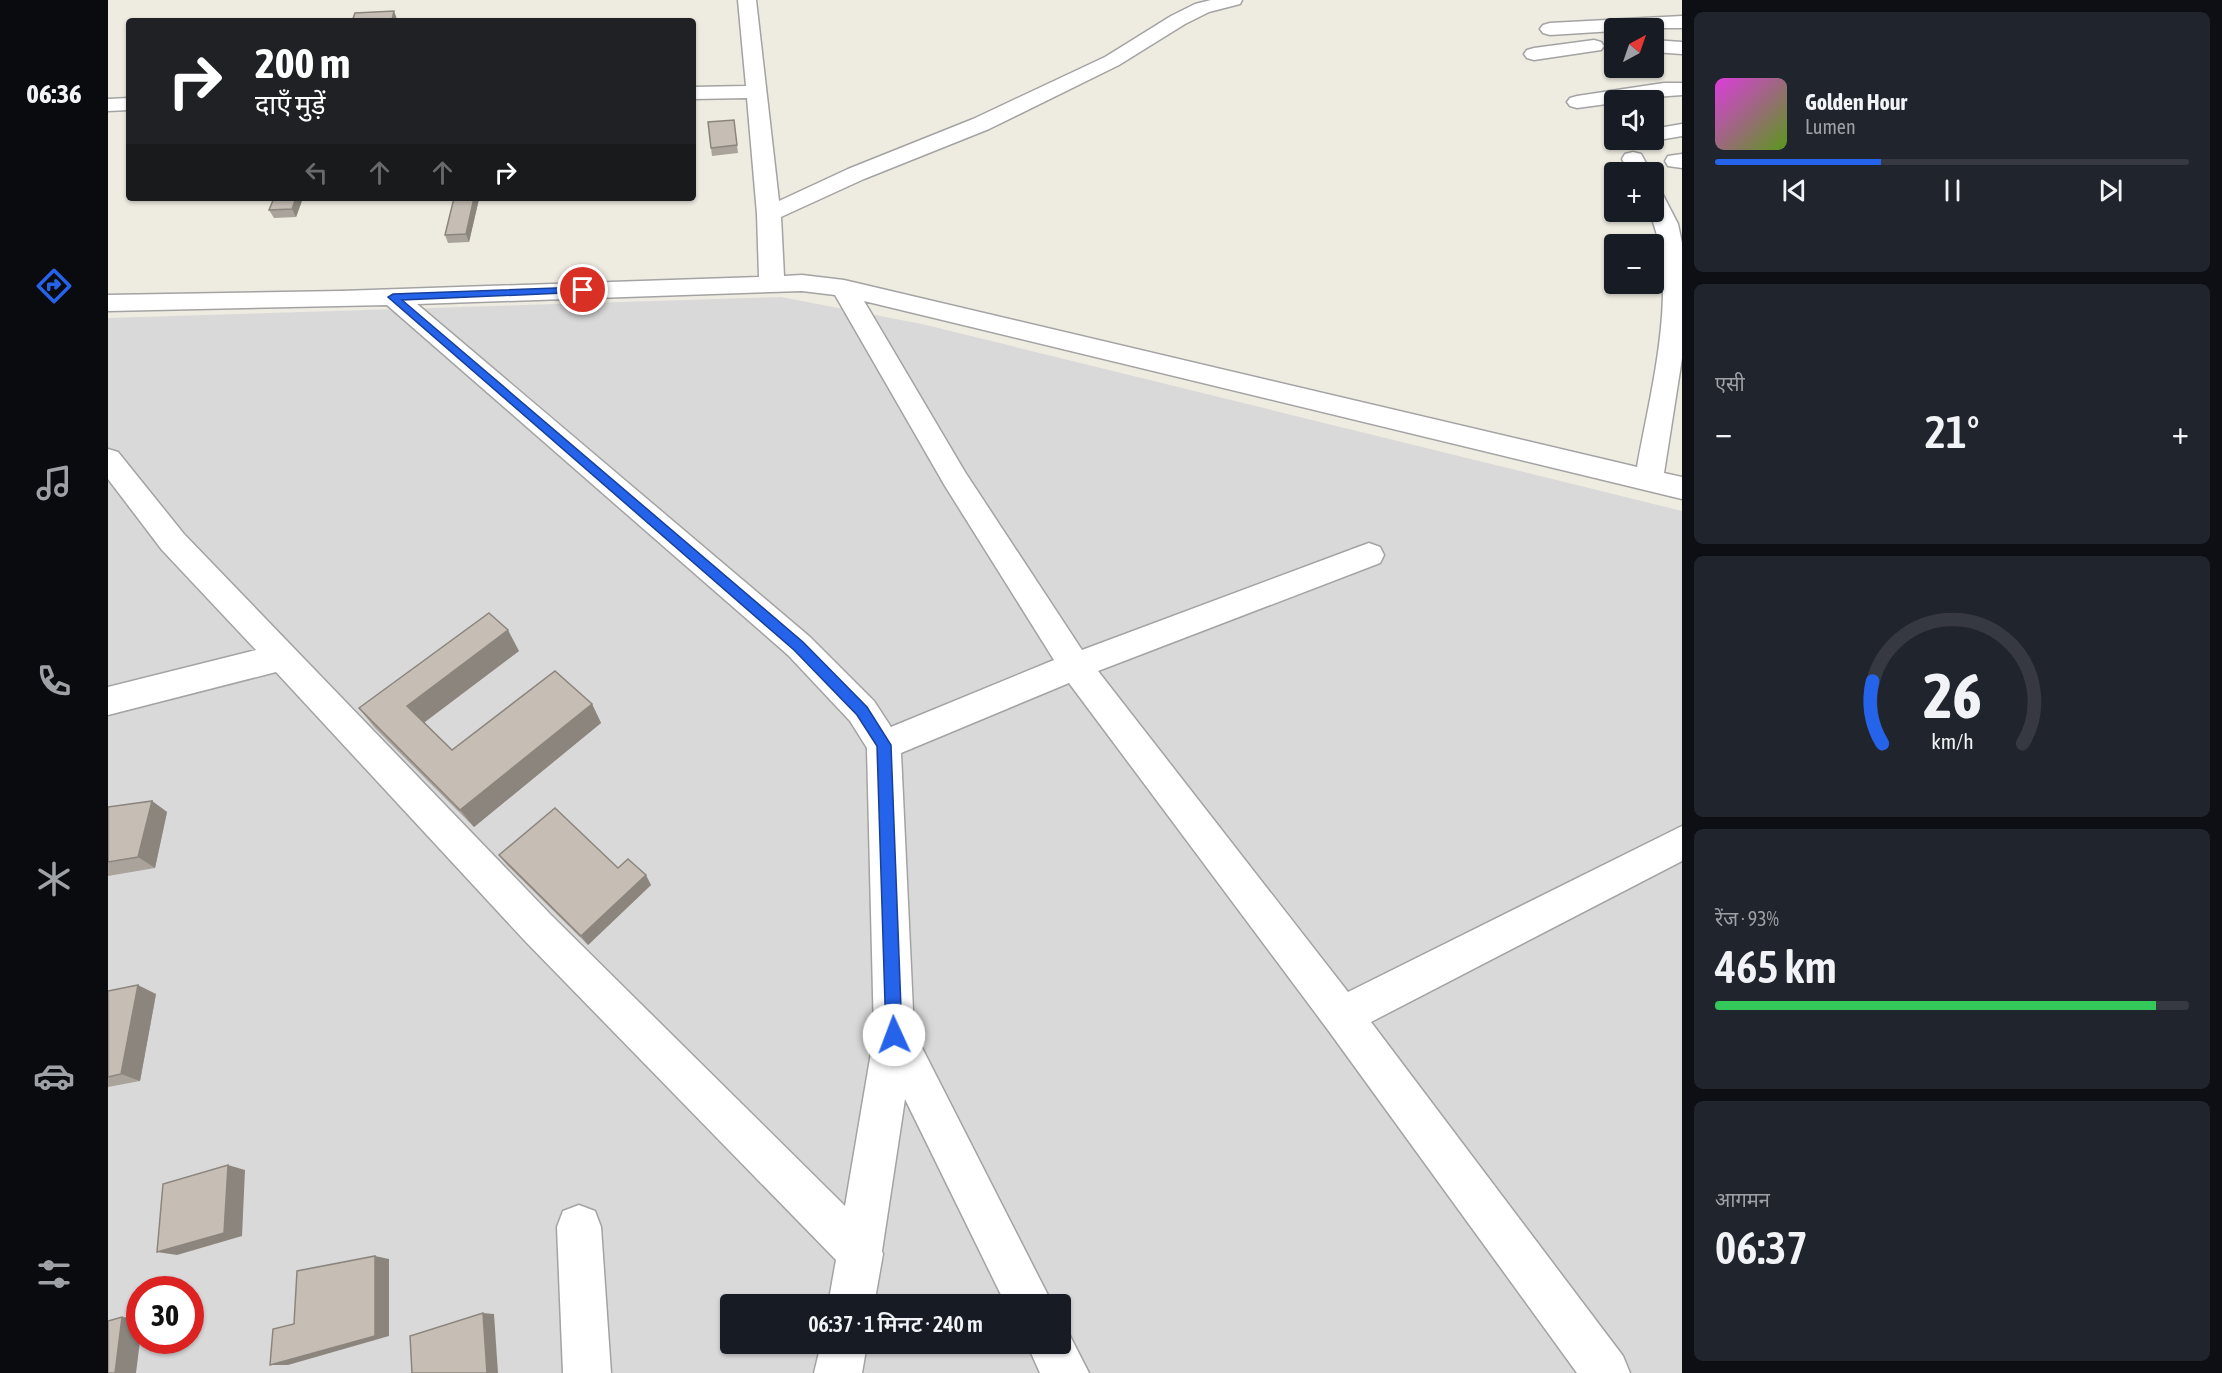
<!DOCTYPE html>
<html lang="hi">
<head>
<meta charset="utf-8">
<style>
  :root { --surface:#171b24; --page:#20242c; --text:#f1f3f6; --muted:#9ea1a6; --line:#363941; --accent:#2563eb }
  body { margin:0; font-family:"Asap Condensed","Noto Sans Devanagari",sans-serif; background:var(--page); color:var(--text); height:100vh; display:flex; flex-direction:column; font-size:22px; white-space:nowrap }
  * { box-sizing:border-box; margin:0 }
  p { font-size:20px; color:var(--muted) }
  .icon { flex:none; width:33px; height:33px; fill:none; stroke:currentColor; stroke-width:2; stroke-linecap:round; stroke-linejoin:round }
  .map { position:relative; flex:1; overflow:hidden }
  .details { display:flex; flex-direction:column; gap:12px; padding:12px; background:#0d0f14; width:540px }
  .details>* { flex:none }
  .top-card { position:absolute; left:18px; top:18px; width:570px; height:183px; border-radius:6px; box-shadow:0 2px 4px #0004; background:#202124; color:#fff; overflow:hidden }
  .needle { width:39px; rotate:40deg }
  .tools { position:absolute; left:1496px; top:18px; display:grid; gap:12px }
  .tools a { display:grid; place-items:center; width:60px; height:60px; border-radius:6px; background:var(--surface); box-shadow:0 2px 4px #0004; font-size:30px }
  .speed { position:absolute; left:18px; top:1276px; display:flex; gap:12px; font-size:30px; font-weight:700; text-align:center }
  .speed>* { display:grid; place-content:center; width:78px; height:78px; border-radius:50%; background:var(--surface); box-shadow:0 2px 4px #0004; line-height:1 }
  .speed .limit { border:9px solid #d22; background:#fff; color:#111 }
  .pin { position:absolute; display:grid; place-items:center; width:51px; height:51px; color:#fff; margin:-26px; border:3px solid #fff; border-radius:50%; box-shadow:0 2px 6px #0007 }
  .me { position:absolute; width:66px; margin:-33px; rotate:358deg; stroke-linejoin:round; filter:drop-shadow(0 0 4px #0008) }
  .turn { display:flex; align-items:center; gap:21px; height:126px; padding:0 30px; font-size:27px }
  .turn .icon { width:78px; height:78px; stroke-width:2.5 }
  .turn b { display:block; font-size:42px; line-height:51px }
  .lanes { display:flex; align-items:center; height:57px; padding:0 30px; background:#0003; justify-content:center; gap:30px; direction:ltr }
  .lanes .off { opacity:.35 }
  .big { font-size:45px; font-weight:600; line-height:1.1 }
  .details .card { flex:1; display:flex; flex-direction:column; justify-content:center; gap:9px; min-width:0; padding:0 21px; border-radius:9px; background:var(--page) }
  .details .dial { align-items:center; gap:0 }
  .dial svg { height:156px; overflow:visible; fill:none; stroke:var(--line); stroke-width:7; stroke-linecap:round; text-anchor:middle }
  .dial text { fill:var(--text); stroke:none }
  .song { display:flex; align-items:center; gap:18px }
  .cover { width:72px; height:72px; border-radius:9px; background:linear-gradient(135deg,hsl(300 70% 55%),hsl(90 70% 35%)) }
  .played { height:6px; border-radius:3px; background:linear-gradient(90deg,var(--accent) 35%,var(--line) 35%) }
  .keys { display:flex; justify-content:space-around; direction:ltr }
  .heat { display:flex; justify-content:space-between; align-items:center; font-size:33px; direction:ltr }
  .charge { height:9px; border-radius:4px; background:linear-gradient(90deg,#34c759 93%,var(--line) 0) }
  .trip { position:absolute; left:612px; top:1294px; width:351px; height:60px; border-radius:6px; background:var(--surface); box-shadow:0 2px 4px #0004; font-weight:600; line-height:60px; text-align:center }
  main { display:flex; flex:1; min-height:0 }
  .tabs { display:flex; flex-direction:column; width:108px; justify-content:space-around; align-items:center; background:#090b0e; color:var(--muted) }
  .tabs .icon { width:42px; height:42px }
  .tabs .selected { color:var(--accent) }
  .tabs b { font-size:27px; color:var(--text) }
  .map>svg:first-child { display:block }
  .residential { fill:#dad9d9; fill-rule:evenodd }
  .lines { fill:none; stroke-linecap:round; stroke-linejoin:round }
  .street-casing { stroke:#a3a3a3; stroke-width:3 }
  .street { fill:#fff; fill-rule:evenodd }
  .wall { fill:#aaa39b }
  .shaded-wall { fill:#8b857e }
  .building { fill:#c6beb4; stroke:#8b857e; stroke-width:1.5 }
  .route { fill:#2563eb; stroke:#184099; stroke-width:1.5 }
</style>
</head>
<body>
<main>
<nav class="tabs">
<b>06:36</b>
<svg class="icon selected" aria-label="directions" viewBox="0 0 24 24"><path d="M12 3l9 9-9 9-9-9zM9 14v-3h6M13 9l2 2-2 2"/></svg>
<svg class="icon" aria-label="music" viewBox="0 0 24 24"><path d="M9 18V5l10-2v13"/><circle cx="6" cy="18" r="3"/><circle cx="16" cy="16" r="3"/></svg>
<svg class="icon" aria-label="phone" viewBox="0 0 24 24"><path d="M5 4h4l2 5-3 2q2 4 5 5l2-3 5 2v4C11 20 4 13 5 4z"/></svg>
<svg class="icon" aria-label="climate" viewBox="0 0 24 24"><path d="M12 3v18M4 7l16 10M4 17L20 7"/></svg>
<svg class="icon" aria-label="car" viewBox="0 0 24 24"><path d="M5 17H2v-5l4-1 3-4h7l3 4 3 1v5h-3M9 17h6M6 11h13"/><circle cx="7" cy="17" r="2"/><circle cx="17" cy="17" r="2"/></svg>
<svg class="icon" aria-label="filters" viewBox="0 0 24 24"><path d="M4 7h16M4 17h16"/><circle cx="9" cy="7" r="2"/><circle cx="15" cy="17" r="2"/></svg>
</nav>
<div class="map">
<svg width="1574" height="1373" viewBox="0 0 1574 1373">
  <rect width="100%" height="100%" fill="#eeebe1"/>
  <path class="residential" d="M 673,297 L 814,324 L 1574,511 L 1574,1373 L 0,1373 L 0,318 ZM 32,1290 L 82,1290 L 82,1341 L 32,1341 ZM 622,1305 L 952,1305 L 952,1344 L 622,1344 Z"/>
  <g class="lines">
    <defs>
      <g id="street">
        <path d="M 630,0 L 648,0 L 671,201 L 740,169 L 865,119 L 997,57 L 1063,16 L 1087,4 L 1103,0 L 1134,0 L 1132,4 L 1101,12 L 1077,24 L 1011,65 L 881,129 L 756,179 L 673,217 L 676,276 L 694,275 L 736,280 L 1529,467 C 1542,392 1573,283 1541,212 L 1545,212 L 1545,189 L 1553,191 L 1570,224 L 1574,243 L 1574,358 L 1556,473 L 1574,477 L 1574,499 L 756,301 L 857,472 L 974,650 L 1250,547 L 1261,543 L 1272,547 L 1276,555 L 1272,563 L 990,671 L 1240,992 L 1574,826 L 1574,861 L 1263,1022 L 1515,1356 L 1522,1373 L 1469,1373 L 1220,1030 L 961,683 L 793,753 L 806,1032 L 945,1305 L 898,1305 L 797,1099 L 774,1251 L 775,1254 L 766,1305 L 720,1305 L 728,1260 L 417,941 L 168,672 L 0,715 L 0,687 L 148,650 L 54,550 L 0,479 L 0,449 L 10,452 L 76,534 L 443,915 L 737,1206 L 766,1035 L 759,748 L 742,721 L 680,655 L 279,305 L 0,311 L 0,295 L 233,291 L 651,277 L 649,214 L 639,98 L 585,99 L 585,87 L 638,86 ZM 694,291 L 727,295 L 837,486 L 946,660 L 783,727 L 766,701 L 702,637 L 309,304 Z"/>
        <polygon points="1574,16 1574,28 1506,28 1506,31 1442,35 1435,33 1432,29 1435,25 1442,23"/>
        <polygon points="1486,40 1493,42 1496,46 1493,50 1426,60 1419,58 1416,54 1419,50 1426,48"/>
        <polygon points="1545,40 1574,42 1574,54 1545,52"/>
        <polygon points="1556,83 1574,83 1574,95 1506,100 1506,103 1469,108 1462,106 1459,102 1462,98 1469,96"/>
        <polygon points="21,98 21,110 0,111 0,99"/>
        <polygon points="1574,124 1574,136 1545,141 1537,140 1545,140 1545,129"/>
        <polygon points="1525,152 1533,154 1543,172 1521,172 1514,159 1517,154"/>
        <polygon points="1574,154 1574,168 1560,166 1557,161 1560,156"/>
        <polygon points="471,1205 487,1211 493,1227 503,1373 455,1373 449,1227 455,1211"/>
        <polygon points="952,1325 958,1328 981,1373 932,1373 919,1344 952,1344"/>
        <polygon points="713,1344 759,1344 754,1373 706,1373"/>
      </g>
    </defs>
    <use href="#street" class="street-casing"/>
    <use href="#street" class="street"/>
  </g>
  <g class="wall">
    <polygon points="626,120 630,153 604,156 603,148"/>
    <polygon points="166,198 195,198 188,217 166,218 161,210"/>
    <polygon points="346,198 371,199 361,242 340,243 337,235"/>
    <polygon points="411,651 316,722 344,750 484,704 493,723 366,827 266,727 251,708"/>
    <polygon points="44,801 59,812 47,868 0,876 0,807"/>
    <polygon points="391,855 510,868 543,885 480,945 400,866"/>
    <polygon points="0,991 48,994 32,1081 0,1087"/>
  </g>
  <g class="shaded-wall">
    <polygon points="286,11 289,19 289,21 284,21"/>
    <polygon points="188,198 195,198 188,217 184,209"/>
    <polygon points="366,198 371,199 361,242 358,234"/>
    <polygon points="400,630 411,651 313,725 299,706"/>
    <polygon points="484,704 493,723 366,827 352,810"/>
    <polygon points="44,801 59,812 47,868 30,857"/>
    <polygon points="538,875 543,885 480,945 473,936"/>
    <polygon points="30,985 48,994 32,1081 13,1074"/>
    <polygon points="120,1165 137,1170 134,1236 69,1255 49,1252"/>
    <polygon points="267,1256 281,1259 281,1336 180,1365 162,1365"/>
    <polygon points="375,1313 386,1314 390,1373 379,1373"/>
    <polygon points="14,1317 32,1318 32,1341 28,1373 7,1373"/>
  </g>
  <g class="building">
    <polygon points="286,11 284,20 244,21 247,13"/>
    <polygon points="626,120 629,145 603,148 600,122"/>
    <polygon points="166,198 188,198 184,209 161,210"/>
    <polygon points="346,198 366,198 358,234 337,235"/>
    <polygon points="381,613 400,630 299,706 344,750 447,671 484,704 352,810 251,708"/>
    <polygon points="44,801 30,857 0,862 0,807"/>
    <polygon points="447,808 510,868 520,859 538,875 473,936 391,855"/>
    <polygon points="30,985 13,1074 0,1077 0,991"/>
    <polygon points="120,1165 116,1233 49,1252 55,1184"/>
    <polygon points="267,1256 267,1336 162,1365 165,1329 186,1324 189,1271"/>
    <polygon points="375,1313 379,1373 304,1373 302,1336"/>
    <polygon points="14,1317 7,1373 0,1373 0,1321"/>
  </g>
  <polygon class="route" points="475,287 480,290 478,292 294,300 695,642 759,707 783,745 794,1035 792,1041 786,1044 780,1041 778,1035 769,746 749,715 686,650 280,297 285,294"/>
</svg>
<div class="tools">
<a><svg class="needle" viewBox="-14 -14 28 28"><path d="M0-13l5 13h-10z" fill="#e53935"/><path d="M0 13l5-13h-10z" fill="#9ea1a6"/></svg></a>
<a><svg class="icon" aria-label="sound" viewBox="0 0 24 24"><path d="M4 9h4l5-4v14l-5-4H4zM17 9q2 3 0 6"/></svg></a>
<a>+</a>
<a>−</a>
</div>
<div class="speed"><div class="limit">30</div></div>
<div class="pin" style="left:475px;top:290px;background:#d93025"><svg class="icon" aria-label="arrive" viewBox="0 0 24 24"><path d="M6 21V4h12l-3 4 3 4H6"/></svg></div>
<svg class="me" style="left:786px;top:1035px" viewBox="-20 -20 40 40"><circle r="19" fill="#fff"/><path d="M0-13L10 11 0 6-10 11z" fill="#2563eb"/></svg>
<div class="trip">06:37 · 1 मिनट · 240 m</div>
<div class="top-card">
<div class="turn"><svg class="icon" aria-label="right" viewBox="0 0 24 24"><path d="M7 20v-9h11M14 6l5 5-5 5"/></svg><div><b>200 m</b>दाएँ मुड़ें</div></div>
<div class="lanes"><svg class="icon off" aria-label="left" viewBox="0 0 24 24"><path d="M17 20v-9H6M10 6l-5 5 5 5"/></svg><svg class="icon off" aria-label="ahead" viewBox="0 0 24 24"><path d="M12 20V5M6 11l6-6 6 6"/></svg><svg class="icon off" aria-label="ahead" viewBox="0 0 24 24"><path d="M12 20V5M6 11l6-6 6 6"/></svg><svg class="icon" aria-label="right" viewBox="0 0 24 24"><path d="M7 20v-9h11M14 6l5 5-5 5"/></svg></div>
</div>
</div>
<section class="details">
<div class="card">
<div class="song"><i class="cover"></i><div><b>Golden Hour</b><p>Lumen</p></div></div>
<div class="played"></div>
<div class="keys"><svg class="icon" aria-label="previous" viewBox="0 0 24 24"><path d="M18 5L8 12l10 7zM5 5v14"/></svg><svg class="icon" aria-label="pause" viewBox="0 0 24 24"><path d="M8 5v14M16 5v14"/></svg><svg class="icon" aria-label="next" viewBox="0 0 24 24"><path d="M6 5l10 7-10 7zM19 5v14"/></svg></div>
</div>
<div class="card"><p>एसी</p>
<div class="heat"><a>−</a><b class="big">21°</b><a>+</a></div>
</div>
<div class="card dial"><svg viewBox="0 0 100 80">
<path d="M14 69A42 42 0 1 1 86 69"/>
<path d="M14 69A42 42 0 0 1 9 37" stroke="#2563eb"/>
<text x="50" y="56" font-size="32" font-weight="700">26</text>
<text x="50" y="72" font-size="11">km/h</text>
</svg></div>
<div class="card"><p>रेंज · 93%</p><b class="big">465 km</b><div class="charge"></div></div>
<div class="card"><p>आगमन</p><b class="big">06:37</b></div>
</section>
</main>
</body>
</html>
